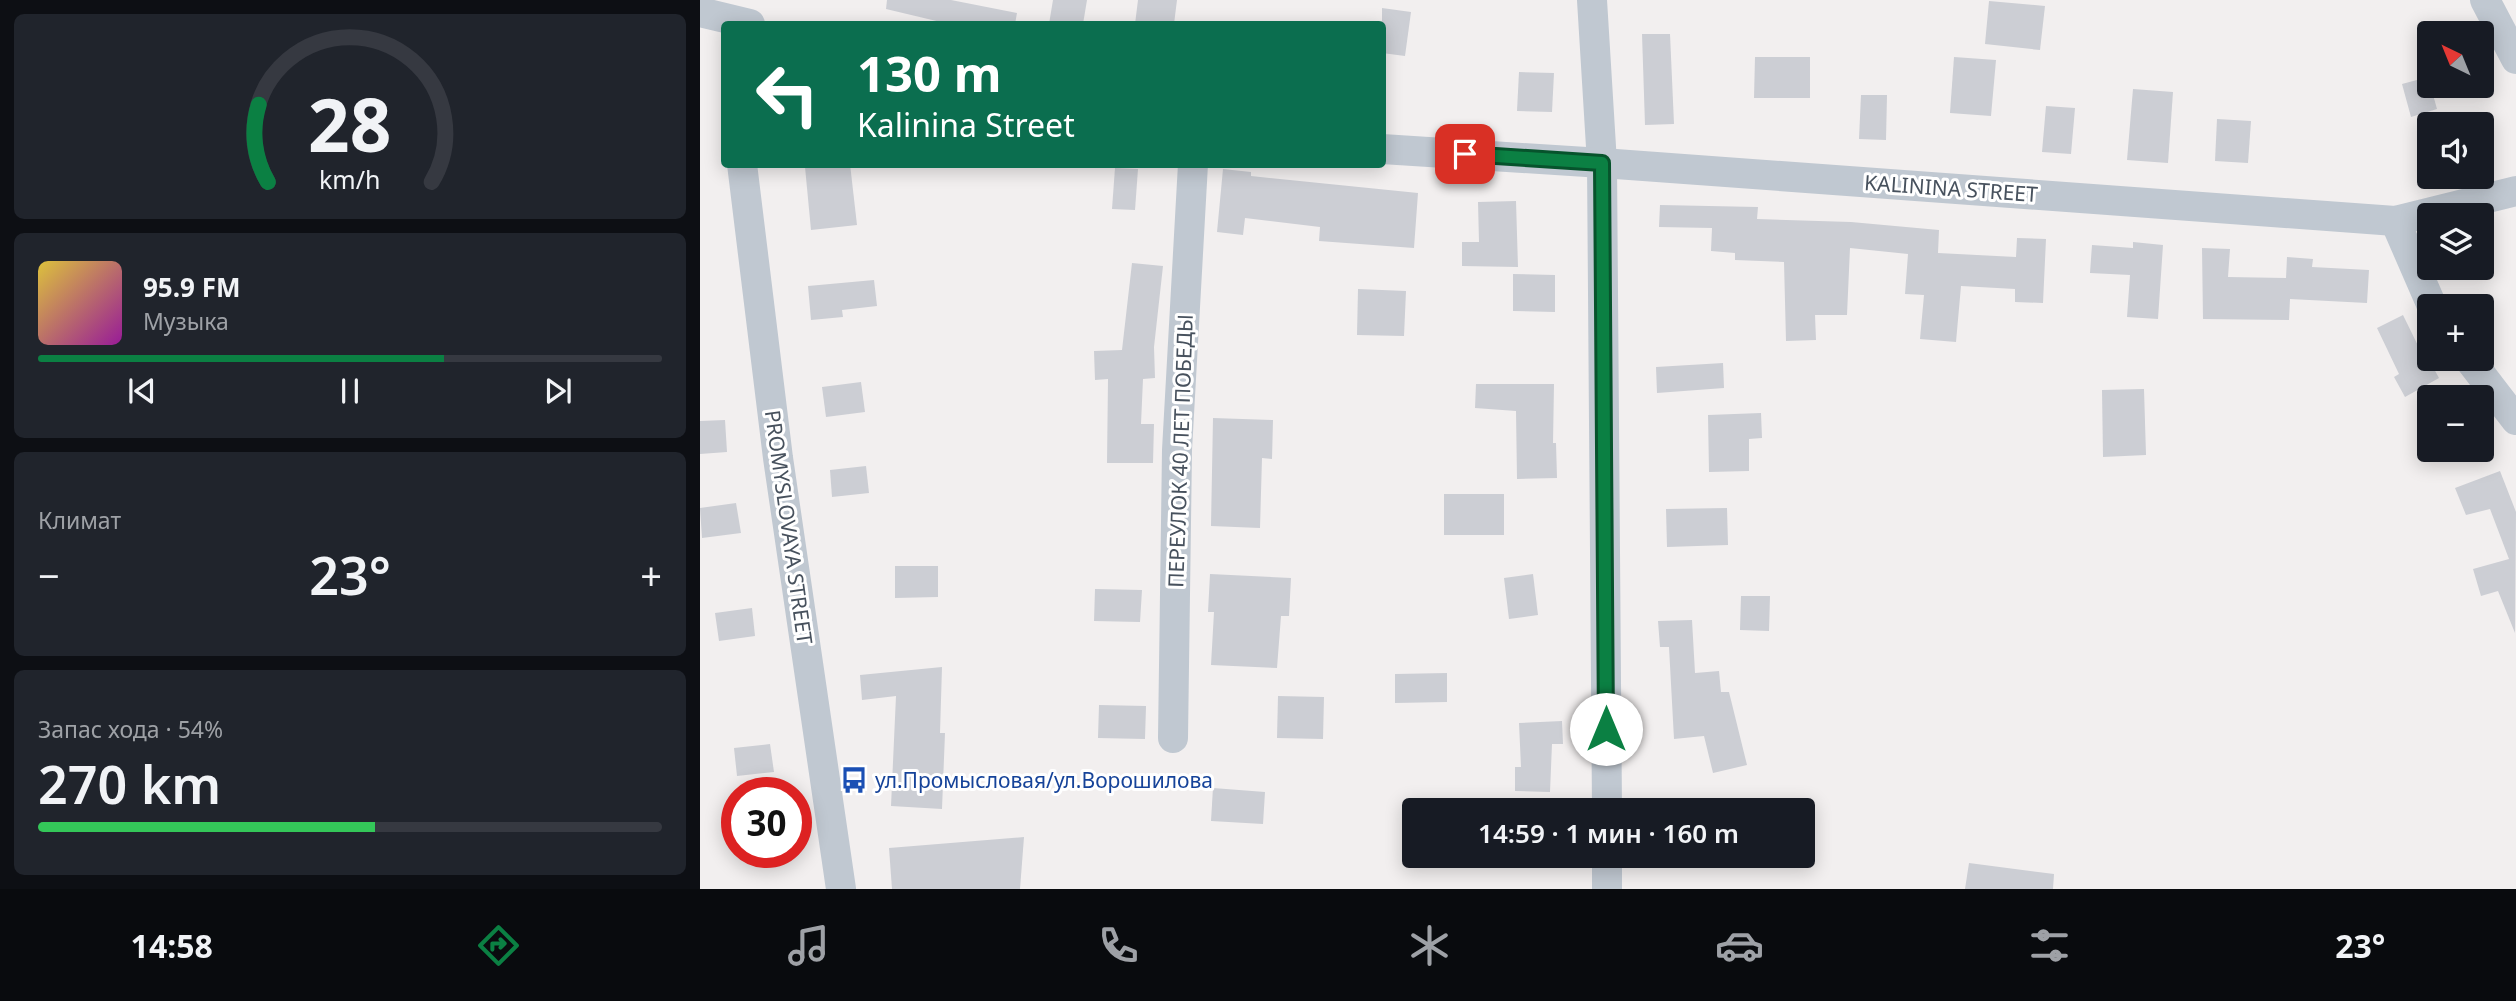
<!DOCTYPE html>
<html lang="ru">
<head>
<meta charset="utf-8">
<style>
  :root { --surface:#171b24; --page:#20242c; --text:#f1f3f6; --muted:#9ea1a6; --line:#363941; --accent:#0b8043 }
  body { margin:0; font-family:"Noto Sans",sans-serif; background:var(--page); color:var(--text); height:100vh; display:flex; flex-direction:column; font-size:26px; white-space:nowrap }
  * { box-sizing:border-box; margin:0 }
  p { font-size:23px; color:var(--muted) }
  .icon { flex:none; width:38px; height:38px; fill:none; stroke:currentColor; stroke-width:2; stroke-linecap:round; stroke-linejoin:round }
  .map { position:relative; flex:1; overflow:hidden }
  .drawer { display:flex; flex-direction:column; gap:14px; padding:14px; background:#0d0f14; width:700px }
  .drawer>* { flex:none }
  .guide { position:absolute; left:21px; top:21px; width:665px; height:147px; border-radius:7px; box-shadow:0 4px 18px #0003; background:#0b6e4f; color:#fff; overflow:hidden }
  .needle { width:46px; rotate:317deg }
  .controls { position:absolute; left:1717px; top:21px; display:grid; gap:14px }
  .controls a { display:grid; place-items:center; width:77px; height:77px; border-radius:7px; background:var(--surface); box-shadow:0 4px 18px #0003; font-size:35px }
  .speed { position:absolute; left:21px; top:777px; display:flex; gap:14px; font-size:35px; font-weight:700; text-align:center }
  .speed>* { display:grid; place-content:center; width:91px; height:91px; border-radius:50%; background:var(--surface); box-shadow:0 4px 18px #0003; line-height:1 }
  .speed .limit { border:10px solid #d22; background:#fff; color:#111 }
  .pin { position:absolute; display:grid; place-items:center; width:60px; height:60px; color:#fff; margin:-30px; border-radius:14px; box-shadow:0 4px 10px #0006 }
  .me { position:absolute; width:77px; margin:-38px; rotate:0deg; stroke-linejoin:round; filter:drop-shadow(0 0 5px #0008) }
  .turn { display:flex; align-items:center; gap:24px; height:147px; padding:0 21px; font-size:32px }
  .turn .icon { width:91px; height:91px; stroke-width:2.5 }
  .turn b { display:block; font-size:49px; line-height:60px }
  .big { font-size:52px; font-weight:600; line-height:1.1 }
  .drawer .card { flex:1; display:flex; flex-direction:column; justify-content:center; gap:10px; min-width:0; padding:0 24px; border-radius:10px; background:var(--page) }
  .drawer .dial { align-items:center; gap:0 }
  .dial svg { height:182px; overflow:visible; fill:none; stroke:var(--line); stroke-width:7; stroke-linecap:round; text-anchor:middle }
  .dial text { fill:var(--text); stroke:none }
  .song { display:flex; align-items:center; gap:21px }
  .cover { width:84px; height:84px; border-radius:10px; background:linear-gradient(135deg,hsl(50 70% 55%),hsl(300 70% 35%)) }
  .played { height:7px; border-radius:4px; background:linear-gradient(90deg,var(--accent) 65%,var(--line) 65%) }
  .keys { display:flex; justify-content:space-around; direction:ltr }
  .heat { display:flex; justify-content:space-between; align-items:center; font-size:38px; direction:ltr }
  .charge { height:10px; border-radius:5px; background:linear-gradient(90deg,#34c759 54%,var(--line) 0) }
  .trip { position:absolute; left:702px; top:798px; width:413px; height:70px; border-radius:7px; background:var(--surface); box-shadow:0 4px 18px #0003; font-weight:600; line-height:70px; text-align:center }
  .tabs { display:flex; height:112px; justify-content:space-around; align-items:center; background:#090b0e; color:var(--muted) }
  .tabs .icon { width:49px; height:49px }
  .tabs .selected { color:var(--accent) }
  .tabs b { font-size:32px; color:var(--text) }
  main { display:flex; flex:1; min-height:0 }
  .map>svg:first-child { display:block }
  .building { fill:#ccced4 }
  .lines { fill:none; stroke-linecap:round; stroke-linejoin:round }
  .minor { stroke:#c0c8d1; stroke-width:30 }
  .route-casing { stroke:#07532c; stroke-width:18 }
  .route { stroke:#0b8043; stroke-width:12 }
  .labels { text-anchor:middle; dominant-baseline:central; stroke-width:6; stroke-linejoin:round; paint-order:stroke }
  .street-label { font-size:21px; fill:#47515d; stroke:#fff }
  .transit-label { font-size:21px; fill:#164399; stroke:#fff; text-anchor:start }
</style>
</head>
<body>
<main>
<section class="drawer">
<div class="card dial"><svg viewBox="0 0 100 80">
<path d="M14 69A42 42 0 1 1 86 69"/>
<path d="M14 69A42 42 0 0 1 10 35" stroke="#0b8043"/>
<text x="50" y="56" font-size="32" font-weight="700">28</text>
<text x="50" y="72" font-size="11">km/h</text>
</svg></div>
<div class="card">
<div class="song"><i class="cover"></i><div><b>95.9 FM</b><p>Музыка</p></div></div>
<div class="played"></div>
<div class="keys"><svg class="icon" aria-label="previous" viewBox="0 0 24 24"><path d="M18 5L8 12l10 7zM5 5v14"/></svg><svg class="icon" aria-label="pause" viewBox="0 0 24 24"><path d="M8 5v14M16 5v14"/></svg><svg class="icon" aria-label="next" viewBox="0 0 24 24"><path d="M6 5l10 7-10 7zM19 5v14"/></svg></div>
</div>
<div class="card"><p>Климат</p>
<div class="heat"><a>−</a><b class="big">23°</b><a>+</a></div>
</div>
<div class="card"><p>Запас хода · 54%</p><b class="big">270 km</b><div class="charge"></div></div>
</section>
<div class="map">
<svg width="1816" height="889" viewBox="0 0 1816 889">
  <rect width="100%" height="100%" fill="#f2efef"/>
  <g class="building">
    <polygon points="187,0 251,0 317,13 315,24 249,24 186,9"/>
    <polygon points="353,0 387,0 383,24 349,24"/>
    <polygon points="438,0 477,0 474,24 435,24"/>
    <polygon points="1289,1 1345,6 1340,50 1285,44"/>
    <polygon points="682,8 711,12 705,56 682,53"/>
    <polygon points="942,34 970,34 974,124 945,125"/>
    <polygon points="1055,57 1110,57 1110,98 1054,98"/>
    <polygon points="1254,57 1296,60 1291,116 1250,113"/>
    <polygon points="819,72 854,73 852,112 817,111"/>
    <polygon points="1728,77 1737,109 1711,117 1702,84"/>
    <polygon points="1433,89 1473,92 1468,163 1427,160"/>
    <polygon points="1161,95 1187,95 1186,140 1159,139"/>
    <polygon points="1346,106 1375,108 1371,154 1342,152"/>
    <polygon points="1517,119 1551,121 1548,163 1515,161"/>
    <polygon points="125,164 150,164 157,225 111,230 105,167"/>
    <polygon points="415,168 438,169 435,210 412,209"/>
    <polygon points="523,169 551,172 551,176 718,193 714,248 619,241 620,227 545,218 543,235 517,232"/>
    <polygon points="816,201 818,267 762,266 762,242 779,242 778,202"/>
    <polygon points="960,205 1058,207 1057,219 1151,222 1239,230 1238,253 1316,257 1317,238 1346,239 1343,303 1315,302 1315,289 1261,286 1256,342 1220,339 1224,295 1205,294 1208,254 1150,248 1147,315 1115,315 1116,340 1086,341 1084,262 1035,260 1035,253 1011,251 1012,228 959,227"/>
    <polygon points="1433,242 1463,245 1458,319 1427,317 1430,275 1390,273 1392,245 1433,248"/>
    <polygon points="1502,248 1530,249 1528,277 1586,278 1587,257 1613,259 1612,267 1669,270 1667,303 1590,299 1589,320 1503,319"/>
    <polygon points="432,263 463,266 454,347 455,378 443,379 441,424 454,424 453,463 407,463 408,379 395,380 394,351 422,350"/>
    <polygon points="813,274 855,275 855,312 813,311"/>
    <polygon points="174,280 177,306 142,310 143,317 111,320 108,286"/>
    <polygon points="658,289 706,291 704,336 657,335"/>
    <polygon points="1703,315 1725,360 1728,358 1739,378 1705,397 1694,377 1699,374 1677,328"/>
    <polygon points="1023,363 1024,388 957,393 956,367"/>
    <polygon points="161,382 165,412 126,417 122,387"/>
    <polygon points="776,384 854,384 853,443 856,443 857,478 817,479 816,411 775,408"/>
    <polygon points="1444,389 1446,455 1403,457 1402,390"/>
    <polygon points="1061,413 1062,438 1049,439 1049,471 1009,472 1008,415"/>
    <polygon points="513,418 573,420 572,459 562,458 560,528 511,526"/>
    <polygon points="25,420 27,452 0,454 0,421"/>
    <polygon points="166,466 169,493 132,497 130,470"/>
    <polygon points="1800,471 1816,512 1815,633 1798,591 1781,596 1773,569 1809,559 1790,509 1766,515 1755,488"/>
    <rect x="744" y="494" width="60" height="41"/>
    <polygon points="36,503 41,533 2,538 0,508"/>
    <polygon points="1027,508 1028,545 967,547 966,509"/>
    <polygon points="195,566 238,566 238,597 195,598"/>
    <polygon points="510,574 591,578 589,616 581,616 577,668 511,665 514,612 508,612"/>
    <polygon points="833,574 838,615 809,619 804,578"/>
    <polygon points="395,589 442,590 440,622 394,621"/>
    <polygon points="1041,596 1070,596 1069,631 1040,630"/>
    <polygon points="52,608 55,636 19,641 15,613"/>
    <polygon points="992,620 995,673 1019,671 1021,692 1029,692 1047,765 1013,773 1004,736 974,739 969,647 960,647 958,621"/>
    <polygon points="242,667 240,733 245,733 242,809 191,806 196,696 162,700 160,675"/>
    <polygon points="747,673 747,702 695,703 695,674"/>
    <polygon points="578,696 624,697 623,739 577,738"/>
    <polygon points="399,705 446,706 445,739 398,738"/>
    <polygon points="862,721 863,744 852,744 850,792 815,791 815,767 821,767 819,723"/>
    <polygon points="70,744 74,772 37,776 34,748"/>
    <polygon points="513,788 565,792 563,824 511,821"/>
    <polygon points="324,837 320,889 192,889 189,848"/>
    <polygon points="1269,863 1354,874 1353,889 1265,889"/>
  </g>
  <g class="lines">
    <g class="minor">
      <polyline points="892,0 902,163 907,810"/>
      <polyline points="1785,0 1816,59"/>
      <polyline points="0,12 50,24"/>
      <polyline points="682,149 902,163 1695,221 1816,191"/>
      <polyline points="42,164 78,458 141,889"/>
      <polyline points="1695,221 1732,306"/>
      <polyline points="1769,359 1816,420"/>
      <polyline points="473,738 477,450 493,164"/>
      <polyline points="907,856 907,889"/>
    </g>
  </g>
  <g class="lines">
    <defs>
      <polyline id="route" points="765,154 902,163 906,729"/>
    </defs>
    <use href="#route" class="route-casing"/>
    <use href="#route" class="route"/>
  </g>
  <defs>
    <symbol id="bus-bare" viewBox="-9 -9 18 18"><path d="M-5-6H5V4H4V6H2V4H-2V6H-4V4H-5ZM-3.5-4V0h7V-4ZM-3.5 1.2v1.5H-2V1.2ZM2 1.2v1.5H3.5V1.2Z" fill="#1a4fb4" stroke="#fff" stroke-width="2.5" paint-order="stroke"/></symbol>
  </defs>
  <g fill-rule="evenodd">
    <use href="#bus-bare" x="135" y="761" width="38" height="38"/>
  </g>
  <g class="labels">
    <g class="street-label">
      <text transform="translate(1251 188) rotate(4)">KALININA STREET</text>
      <text transform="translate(480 451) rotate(-88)">ПЕРЕУЛОК 40 ЛЕТ ПОБЕДЫ</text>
      <text transform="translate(89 527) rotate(82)">PROMYSLOVAYA STREET</text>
    </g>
    <g class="transit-label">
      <text x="175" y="780">ул.Промысловая/ул.Ворошилова</text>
    </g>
  </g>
</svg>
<div class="controls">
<a><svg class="needle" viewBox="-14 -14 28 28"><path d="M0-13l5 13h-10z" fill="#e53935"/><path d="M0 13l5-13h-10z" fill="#9ea1a6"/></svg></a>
<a><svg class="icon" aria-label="sound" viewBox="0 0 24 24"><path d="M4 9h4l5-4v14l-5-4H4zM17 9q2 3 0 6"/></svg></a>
<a><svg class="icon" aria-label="layers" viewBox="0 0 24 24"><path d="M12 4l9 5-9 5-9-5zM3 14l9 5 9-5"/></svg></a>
<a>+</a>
<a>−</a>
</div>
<div class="speed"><div class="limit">30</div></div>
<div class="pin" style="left:765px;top:154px;background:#d93025"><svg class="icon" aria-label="arrive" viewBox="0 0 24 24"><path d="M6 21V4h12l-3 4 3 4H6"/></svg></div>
<svg class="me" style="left:906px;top:729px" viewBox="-20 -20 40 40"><circle r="19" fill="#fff"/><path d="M0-13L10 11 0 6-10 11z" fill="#0b8043"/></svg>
<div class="trip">14:59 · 1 мин · 160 m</div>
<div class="guide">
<div class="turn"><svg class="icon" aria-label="left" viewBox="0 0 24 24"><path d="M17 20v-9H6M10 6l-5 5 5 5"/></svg><div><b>130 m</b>Kalinina Street</div></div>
</div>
</div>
</main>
<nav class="tabs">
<b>14:58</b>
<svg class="icon selected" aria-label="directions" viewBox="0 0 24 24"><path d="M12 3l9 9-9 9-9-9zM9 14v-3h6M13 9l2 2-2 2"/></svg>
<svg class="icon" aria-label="music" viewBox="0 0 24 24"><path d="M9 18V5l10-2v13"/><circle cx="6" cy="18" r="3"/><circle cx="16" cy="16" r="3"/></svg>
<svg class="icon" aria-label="phone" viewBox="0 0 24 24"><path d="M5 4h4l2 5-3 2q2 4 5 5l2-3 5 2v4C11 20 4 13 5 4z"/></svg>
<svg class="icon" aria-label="climate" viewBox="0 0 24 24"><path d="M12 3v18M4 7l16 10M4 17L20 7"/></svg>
<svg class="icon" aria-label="car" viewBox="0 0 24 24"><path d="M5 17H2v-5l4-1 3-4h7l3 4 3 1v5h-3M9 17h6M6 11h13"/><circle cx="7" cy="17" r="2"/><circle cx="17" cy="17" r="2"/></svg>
<svg class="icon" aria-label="filters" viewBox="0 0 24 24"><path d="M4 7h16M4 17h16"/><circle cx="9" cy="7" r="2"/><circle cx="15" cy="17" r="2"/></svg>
<b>23°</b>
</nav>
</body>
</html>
